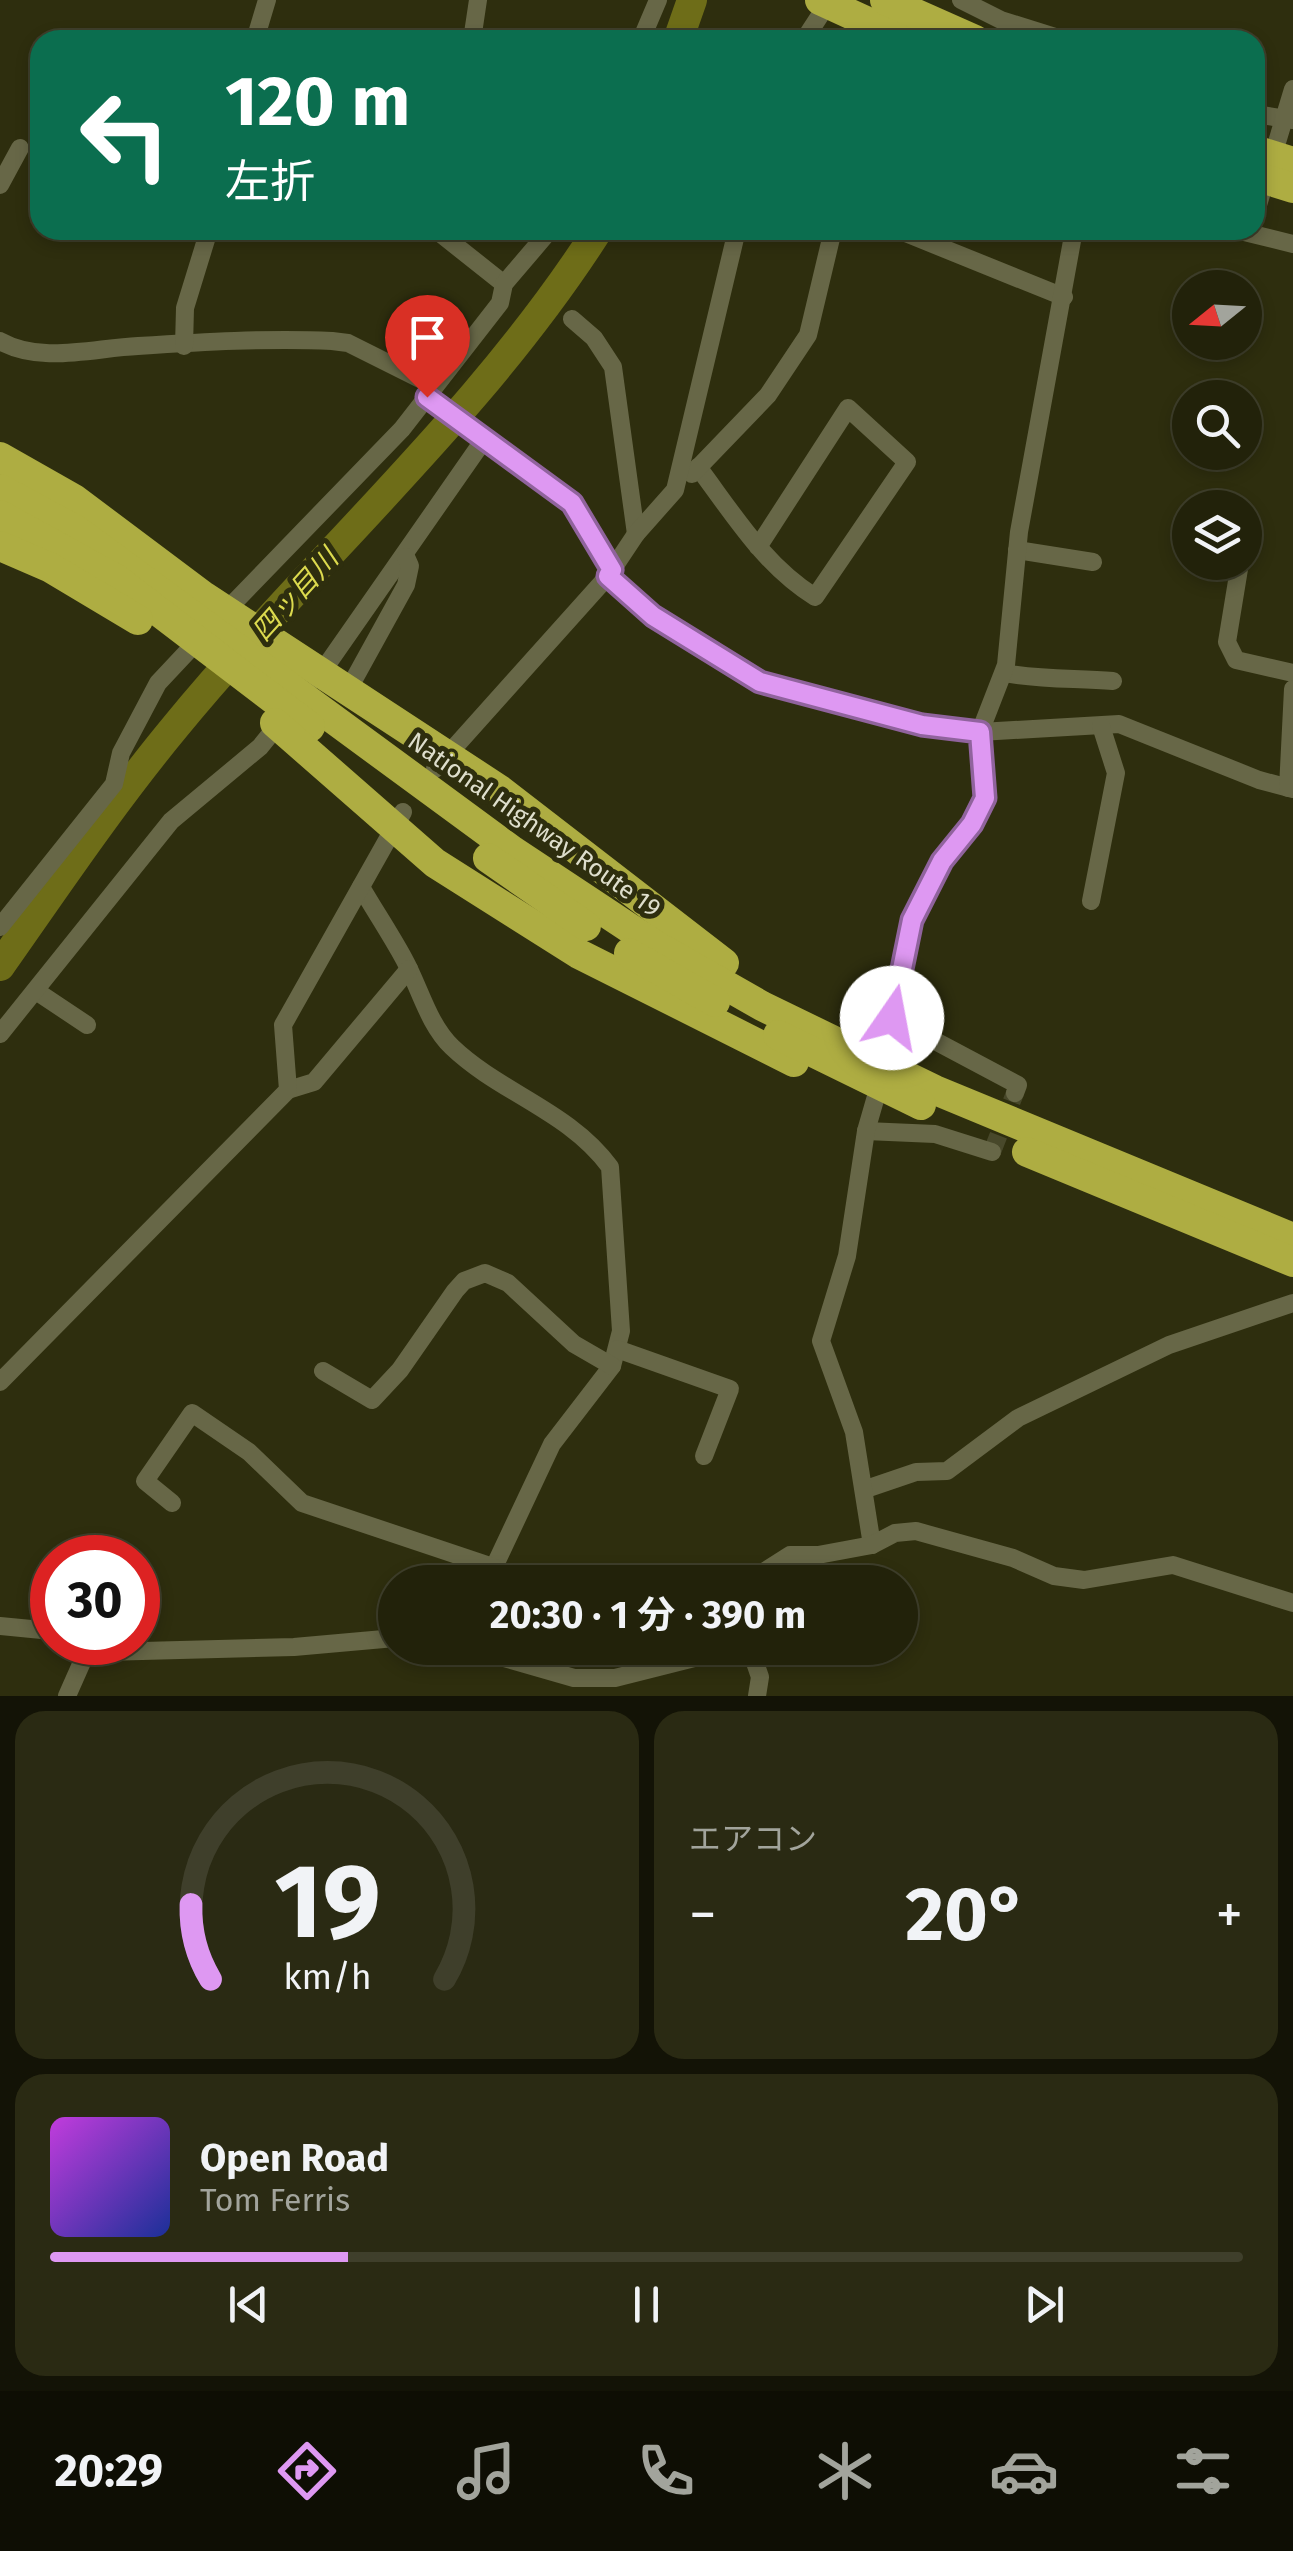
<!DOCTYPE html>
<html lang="ja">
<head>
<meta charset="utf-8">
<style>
  :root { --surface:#22220a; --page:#2a2a13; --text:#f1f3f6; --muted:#a2a49c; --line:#3f3f2b; --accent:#de98f2 }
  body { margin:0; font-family:"Fira Sans","Noto Sans JP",sans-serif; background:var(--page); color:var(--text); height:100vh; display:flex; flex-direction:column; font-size:38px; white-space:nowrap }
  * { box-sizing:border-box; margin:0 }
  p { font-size:32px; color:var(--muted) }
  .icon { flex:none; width:55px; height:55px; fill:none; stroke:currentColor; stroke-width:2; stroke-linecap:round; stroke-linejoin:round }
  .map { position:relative; height:1696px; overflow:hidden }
  .panel { display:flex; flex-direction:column; gap:15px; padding:15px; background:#131306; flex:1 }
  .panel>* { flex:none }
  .hud { position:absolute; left:30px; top:30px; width:1235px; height:210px; border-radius:30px; box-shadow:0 5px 15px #0003,0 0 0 2px var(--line); background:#0b6e4f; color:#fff; overflow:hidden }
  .needle { width:65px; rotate:252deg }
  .controls { position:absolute; left:1172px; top:270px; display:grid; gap:20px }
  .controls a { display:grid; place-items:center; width:90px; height:90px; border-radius:50%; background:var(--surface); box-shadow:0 5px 15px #0003,0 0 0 2px var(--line); font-size:50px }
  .speed { position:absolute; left:30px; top:1535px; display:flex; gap:20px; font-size:50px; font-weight:700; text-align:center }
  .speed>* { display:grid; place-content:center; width:130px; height:130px; border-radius:50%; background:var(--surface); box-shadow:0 5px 15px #0003,0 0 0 2px var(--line); line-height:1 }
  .speed .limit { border:15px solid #d22; background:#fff; color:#111 }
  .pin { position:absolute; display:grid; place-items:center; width:85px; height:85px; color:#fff; margin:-102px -42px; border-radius:50% 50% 50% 0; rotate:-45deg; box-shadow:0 0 10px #0007 }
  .pin .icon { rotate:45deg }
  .me { position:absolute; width:110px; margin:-55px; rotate:12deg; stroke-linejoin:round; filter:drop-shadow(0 0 8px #0008) }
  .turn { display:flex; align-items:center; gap:35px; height:210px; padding:0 30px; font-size:45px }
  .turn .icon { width:130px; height:130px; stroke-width:2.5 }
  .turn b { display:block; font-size:70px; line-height:85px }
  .big { font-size:75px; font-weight:700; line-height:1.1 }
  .panel .tile { flex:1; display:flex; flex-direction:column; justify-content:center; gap:15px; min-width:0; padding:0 35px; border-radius:30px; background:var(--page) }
  .panel .dial { align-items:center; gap:0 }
  .dial svg { height:260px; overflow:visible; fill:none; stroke:var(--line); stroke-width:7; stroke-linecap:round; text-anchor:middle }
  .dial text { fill:var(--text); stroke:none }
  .song { display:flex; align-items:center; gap:30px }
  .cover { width:120px; height:120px; border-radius:15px; background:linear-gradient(135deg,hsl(290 70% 55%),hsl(230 70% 35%)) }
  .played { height:10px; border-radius:5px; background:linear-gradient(90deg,var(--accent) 25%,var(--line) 25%) }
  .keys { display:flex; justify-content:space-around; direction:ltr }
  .heat { display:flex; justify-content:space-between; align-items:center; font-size:55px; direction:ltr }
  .panel .tiles { flex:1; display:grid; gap:15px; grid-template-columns:1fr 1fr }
  .tile:last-child { grid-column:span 2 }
  .trip { position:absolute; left:378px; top:1565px; width:540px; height:100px; border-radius:50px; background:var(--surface); box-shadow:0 5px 15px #0003,0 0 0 2px var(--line); font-weight:700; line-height:100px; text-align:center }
  .tab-bar { display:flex; height:160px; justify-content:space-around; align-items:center; background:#0e0e04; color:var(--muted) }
  .tab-bar .icon { width:70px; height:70px }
  .tab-bar .on { color:var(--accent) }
  .tab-bar b { font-size:45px; color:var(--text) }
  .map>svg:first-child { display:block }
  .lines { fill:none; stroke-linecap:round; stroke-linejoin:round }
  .river { stroke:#6e6d18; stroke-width:30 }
  .street-tunnel { stroke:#48482a; stroke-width:18; stroke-dasharray:18 9; stroke-linecap:butt }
  .street { stroke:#676747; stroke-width:18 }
  .highway { stroke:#aead42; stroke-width:30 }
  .route-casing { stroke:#90639d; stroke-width:25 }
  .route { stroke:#de98f2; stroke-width:18 }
  .labels { text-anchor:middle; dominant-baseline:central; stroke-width:10; stroke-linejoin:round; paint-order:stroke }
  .street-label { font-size:25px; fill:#dedecc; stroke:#2e2e0e }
  .water-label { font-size:28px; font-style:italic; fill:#dcda4e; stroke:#2e2e0e }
</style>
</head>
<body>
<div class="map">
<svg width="1293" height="1696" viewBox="0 0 1293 1696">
  <rect width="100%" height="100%" fill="#2e2e0e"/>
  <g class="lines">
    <g class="river">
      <polyline points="678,40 692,0"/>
      <path d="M 0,966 C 57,885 112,803 175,727 C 314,558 480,415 598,230"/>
    </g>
    <polyline class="street-tunnel" points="992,1152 1015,1093"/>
    <g class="street">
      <polyline points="961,0 1001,20 1065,40"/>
      <polyline points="255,40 267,0"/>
      <polyline points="472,40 478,0"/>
      <polyline points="641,40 658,0"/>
      <polyline points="804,40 830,0"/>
      <polyline points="1255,114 1293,120"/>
      <polyline points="0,185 20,148"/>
      <polyline points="1255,215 1293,89"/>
      <polyline points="436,230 504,284"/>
      <polyline points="898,230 1064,297"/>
      <polyline points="1236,230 1293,244"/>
      <polyline points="572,319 594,338 613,367 636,534"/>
      <path d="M 0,341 C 41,364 93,348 138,346 C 201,342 269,338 332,341 L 348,343 L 434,386"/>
      <polyline points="184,346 185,308 209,230"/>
      <polyline points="427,397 571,503 612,570"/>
      <path d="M 698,467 C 734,515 764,565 815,597 L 907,462 L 848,408 L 758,547"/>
      <polyline points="692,474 768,395 808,335 833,230"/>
      <polyline points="1017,550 1093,562"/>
      <polyline points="1239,569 1227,642 1236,660 1293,673"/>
      <polyline points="608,576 653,616 760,683 945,729 980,732 1119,724 1259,780 1293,789"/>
      <polyline points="221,616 402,429 500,303 504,284 550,230"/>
      <path d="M 1004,673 C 1041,680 1075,678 1113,681"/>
      <polyline points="317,679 483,441"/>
      <polyline points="347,692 406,585 410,566 406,557"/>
      <polyline points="435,769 608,576 636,534 675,490 737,230"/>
      <polyline points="1288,788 1293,689"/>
      <path d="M 361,887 C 375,911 391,935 404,959 C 420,988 428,1024 452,1047 C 500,1093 569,1111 610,1167 L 621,1331 L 612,1366 L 552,1444 L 487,1582"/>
      <polyline points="1091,901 1116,773 1101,726"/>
      <polyline points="0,927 114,784 121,753 158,683 203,635"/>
      <polyline points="36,991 87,1025"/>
      <polyline points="892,1018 1018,1085 1015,1093"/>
      <polyline points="0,1034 171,821 260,747 281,721"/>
      <polyline points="881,1047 912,920 942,861 972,824 985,798 980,732 1006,665 1019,532 1074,230"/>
      <polyline points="288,1090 314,1082 409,969"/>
      <polyline points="866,1131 935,1134 992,1152"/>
      <polyline points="617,1349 730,1389 704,1456"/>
      <polyline points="323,1371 372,1400 400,1370 455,1291 464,1281 485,1273 508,1283 574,1344 612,1366"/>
      <polyline points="0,1382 288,1090 283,1025 403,812"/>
      <polyline points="866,1489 916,1472 947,1471 1018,1418 1169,1345 1293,1303"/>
      <polyline points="172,1503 145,1481 192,1413 249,1452 302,1503 493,1567"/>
      <polyline points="872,1545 854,1432 821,1341 847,1256 866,1131 879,1086"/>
      <polyline points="756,1582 762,1573 790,1555 818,1555 872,1545 895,1533 916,1531 1013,1558 1054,1576 1084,1580 1173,1565 1293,1603"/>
      <polyline points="0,1626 52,1631"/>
      <polyline points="86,1642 104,1652 294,1647 395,1638"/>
      <polyline points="469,1648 574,1678 615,1678 734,1648"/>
      <polyline points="750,1648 760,1677 757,1696"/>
      <polyline points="67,1696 90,1644"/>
    </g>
    <g class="highway">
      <polyline points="820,0 907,40"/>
      <polyline points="885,0 975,40"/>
      <polyline points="1255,150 1293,162"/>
      <polyline points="1255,176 1293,188"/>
      <polyline points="0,457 74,499 202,595 500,790 724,963"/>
      <polyline points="0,489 76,530 513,851 655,945 762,1006 935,1090 1293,1238"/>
      <polyline points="0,515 116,579 310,727"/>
      <polyline points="0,546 51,568 138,620"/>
      <polyline points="275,723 435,863 579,954 794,1062"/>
      <polyline points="488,858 586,926"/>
      <polyline points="629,953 715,1002"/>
      <polyline points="778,1035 921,1105"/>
      <polyline points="1027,1152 1293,1262"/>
    </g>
  </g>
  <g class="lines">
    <defs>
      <polyline id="route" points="427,397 572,503 612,570 608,576 653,616 760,682 922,725 980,732 985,798 972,824 942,861 912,920 892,1018"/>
    </defs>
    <use href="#route" class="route-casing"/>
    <use href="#route" class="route"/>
  </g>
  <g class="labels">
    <g class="street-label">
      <text transform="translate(534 825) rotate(35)">National Highway Route 19</text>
    </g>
    <g class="water-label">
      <text transform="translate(295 595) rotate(-48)">四ッ目川</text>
    </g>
  </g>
</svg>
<div class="controls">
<a><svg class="needle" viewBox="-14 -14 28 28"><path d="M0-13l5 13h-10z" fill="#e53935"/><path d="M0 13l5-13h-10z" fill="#a2a49c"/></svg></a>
<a><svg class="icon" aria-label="search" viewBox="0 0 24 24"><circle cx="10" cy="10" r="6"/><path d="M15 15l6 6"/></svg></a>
<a><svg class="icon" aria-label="layers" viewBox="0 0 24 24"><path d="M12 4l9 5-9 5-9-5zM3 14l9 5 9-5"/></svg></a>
</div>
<div class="speed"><div class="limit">30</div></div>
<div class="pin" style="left:427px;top:397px;background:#d93025"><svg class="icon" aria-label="arrive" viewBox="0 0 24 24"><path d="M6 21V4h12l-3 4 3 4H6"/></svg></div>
<svg class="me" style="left:892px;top:1018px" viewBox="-20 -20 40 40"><circle r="19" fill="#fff"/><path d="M0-13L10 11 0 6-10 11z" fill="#de98f2"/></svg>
<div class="trip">20:30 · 1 分 · 390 m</div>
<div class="hud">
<div class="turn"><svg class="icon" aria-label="left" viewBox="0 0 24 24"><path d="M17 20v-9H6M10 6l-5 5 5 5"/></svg><div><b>120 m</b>左折</div></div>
</div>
</div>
<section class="panel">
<div class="tiles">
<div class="tile dial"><svg viewBox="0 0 100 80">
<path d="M14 69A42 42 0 1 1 86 69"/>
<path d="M14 69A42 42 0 0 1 8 46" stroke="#de98f2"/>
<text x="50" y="56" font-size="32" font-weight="700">19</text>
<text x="50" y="72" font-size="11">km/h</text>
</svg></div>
<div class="tile"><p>エアコン</p>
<div class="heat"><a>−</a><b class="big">20°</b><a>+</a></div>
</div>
<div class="tile">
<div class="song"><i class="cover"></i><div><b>Open Road</b><p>Tom Ferris</p></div></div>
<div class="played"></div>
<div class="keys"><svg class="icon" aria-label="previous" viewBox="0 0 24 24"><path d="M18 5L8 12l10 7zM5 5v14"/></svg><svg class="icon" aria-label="pause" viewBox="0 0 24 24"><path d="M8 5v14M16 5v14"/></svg><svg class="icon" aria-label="next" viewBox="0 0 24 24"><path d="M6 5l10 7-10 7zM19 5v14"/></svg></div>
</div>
</div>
</section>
<nav class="tab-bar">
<b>20:29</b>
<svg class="icon on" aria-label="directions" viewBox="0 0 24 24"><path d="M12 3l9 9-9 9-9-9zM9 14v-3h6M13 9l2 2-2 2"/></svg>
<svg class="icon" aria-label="music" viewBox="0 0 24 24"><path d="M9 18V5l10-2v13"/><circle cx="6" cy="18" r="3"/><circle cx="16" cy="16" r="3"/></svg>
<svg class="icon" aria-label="phone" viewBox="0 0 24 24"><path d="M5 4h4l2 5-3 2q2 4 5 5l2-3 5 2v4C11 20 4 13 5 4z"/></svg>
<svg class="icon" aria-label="climate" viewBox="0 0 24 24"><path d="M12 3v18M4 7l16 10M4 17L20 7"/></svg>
<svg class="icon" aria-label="car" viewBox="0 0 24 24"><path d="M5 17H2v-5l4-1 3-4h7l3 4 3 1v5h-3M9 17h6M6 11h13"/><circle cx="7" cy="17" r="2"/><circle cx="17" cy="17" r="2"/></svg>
<svg class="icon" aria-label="filters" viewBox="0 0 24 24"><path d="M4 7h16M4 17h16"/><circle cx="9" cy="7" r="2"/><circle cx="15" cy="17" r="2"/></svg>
</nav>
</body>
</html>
